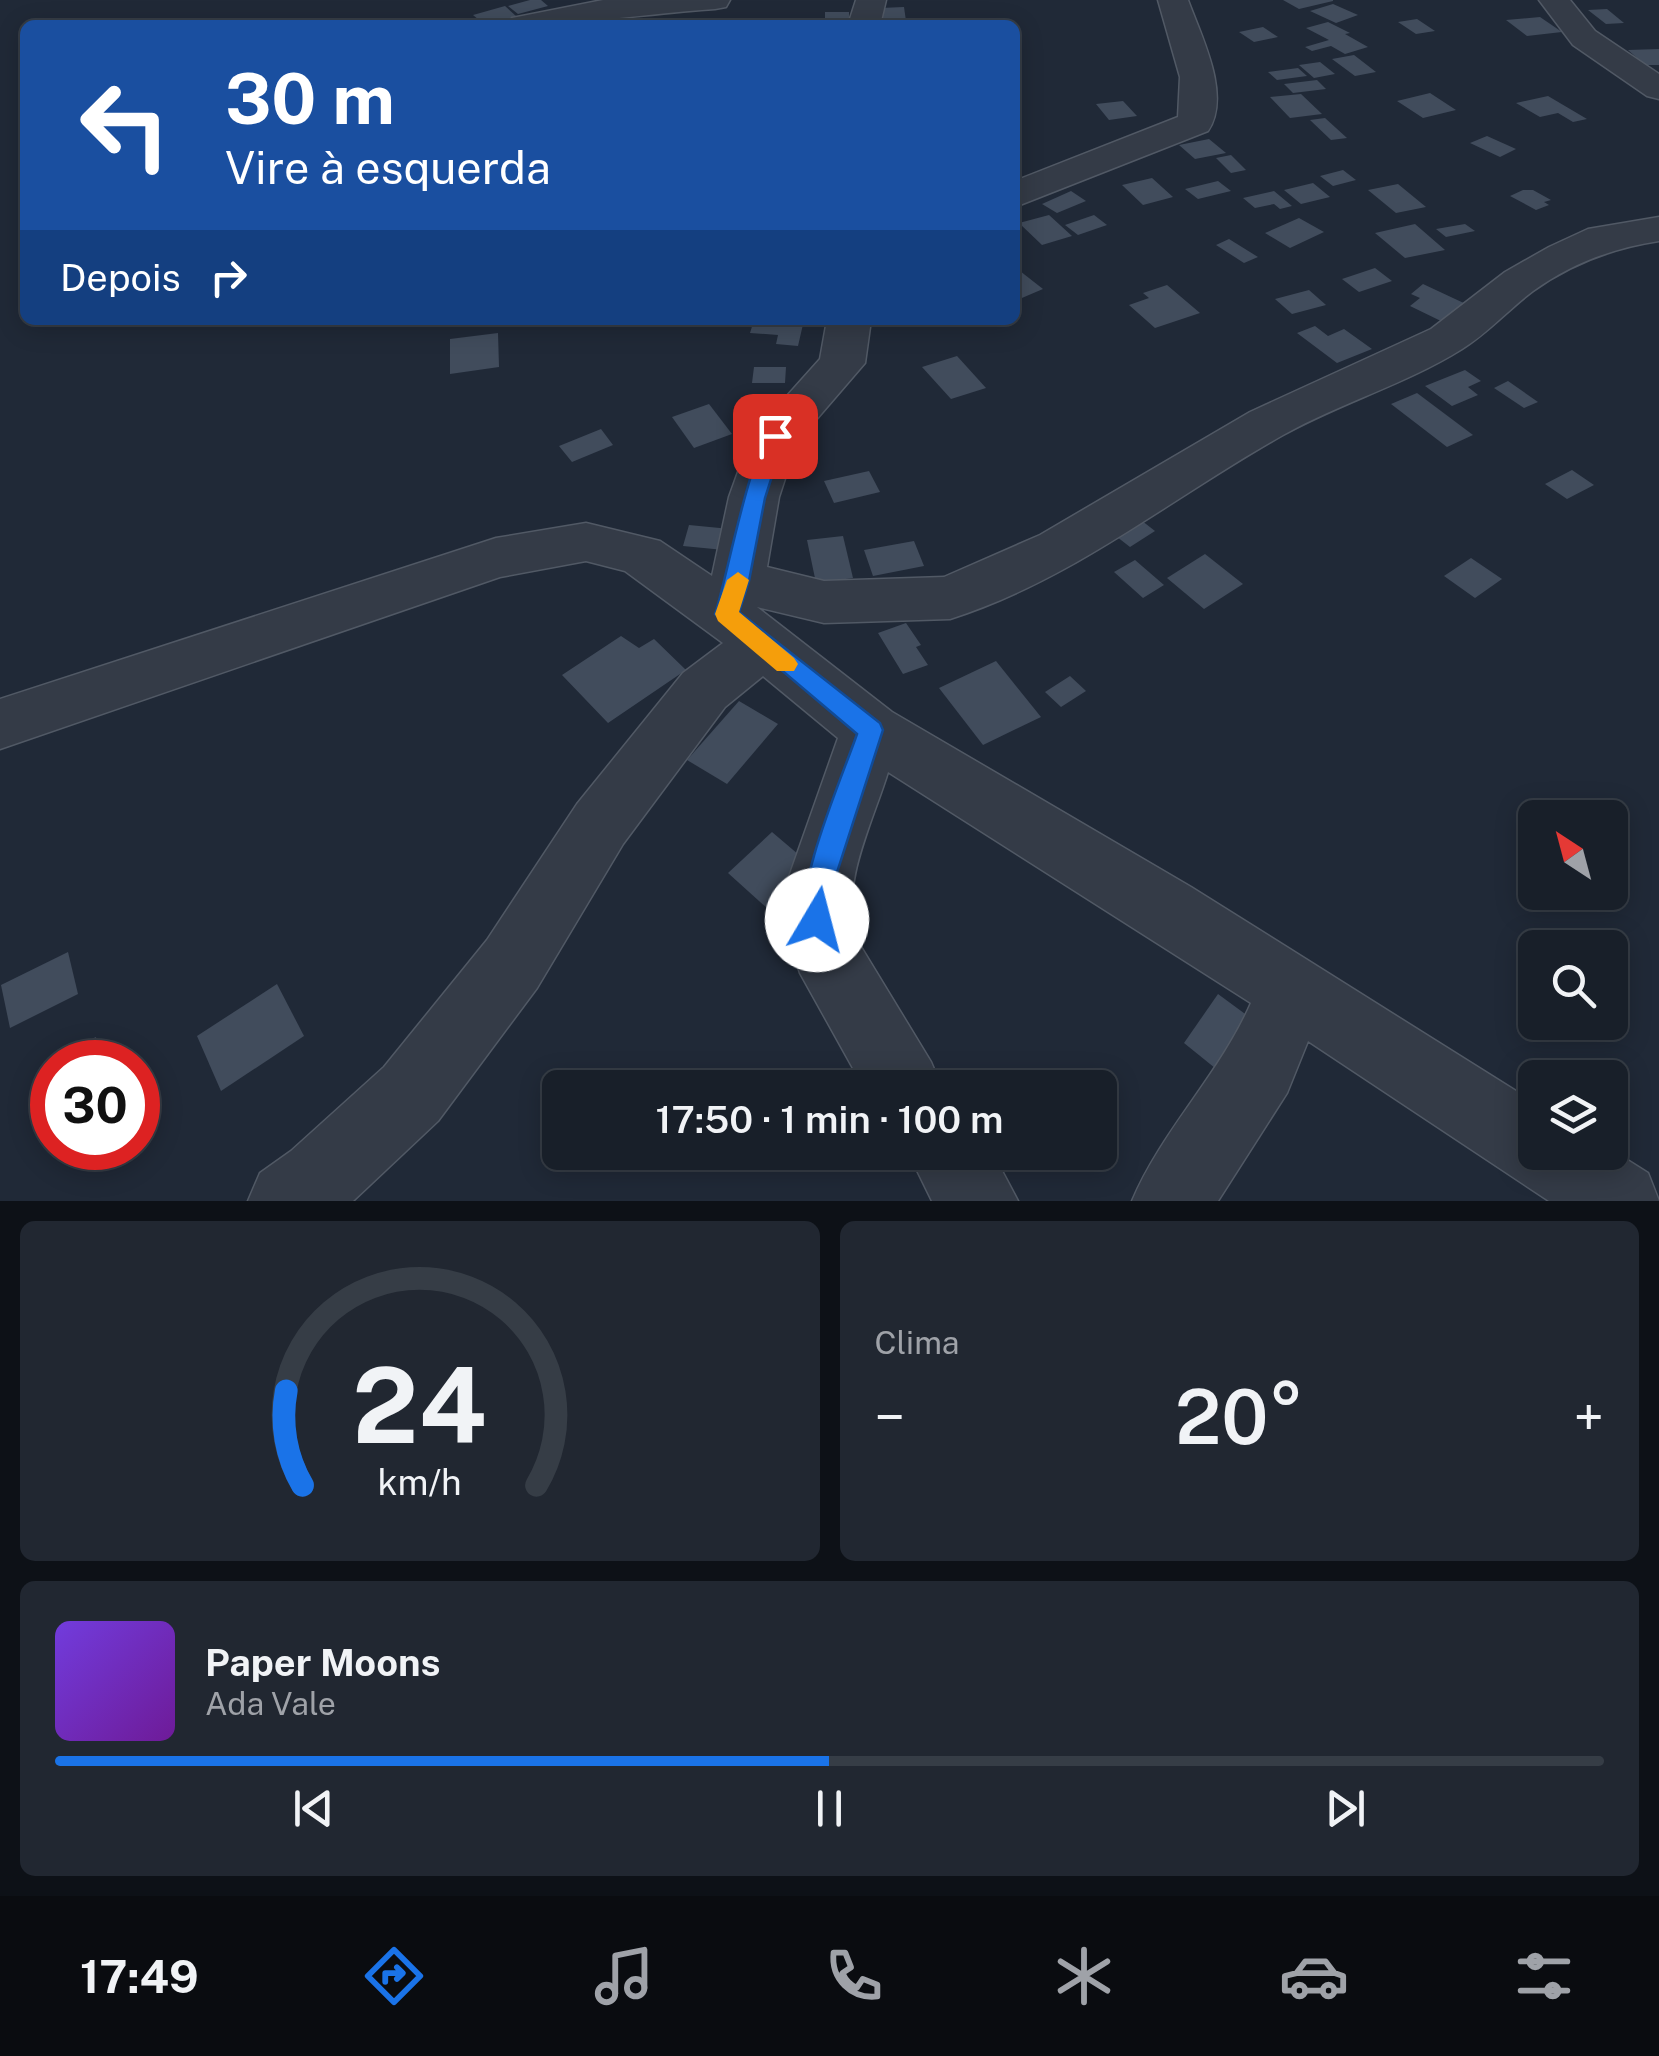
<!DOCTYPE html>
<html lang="pt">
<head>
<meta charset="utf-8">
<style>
  :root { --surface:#181f29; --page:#212731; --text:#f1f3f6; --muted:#9fa2a8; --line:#363d46; --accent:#1a73e8 }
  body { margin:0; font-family:"Public Sans",sans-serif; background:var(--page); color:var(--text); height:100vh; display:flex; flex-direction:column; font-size:38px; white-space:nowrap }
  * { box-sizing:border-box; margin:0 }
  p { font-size:32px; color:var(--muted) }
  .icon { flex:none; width:55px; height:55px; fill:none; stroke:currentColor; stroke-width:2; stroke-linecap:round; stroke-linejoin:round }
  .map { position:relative; height:1201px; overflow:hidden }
  .drawer { display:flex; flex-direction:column; gap:20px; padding:20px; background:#0d1117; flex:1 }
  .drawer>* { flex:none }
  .guide { position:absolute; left:20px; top:20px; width:1000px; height:305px; border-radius:15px; box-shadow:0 5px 25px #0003,0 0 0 2px var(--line); background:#1a4fa0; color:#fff; overflow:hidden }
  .needle { width:65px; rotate:324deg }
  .controls { position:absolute; left:1518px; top:800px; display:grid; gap:20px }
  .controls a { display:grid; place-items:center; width:110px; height:110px; border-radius:15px; background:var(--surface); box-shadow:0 5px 25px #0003,0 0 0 2px var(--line); font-size:50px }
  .speed { position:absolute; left:30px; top:1040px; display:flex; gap:20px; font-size:50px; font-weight:700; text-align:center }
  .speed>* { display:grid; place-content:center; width:130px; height:130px; border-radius:50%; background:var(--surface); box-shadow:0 5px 25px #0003,0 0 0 2px var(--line); line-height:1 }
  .speed .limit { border:15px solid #d22; background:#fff; color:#111 }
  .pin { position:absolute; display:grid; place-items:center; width:85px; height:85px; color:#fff; margin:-42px; border-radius:20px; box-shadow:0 5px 15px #0006 }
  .me { position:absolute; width:110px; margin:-55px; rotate:8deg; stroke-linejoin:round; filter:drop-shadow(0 0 8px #0008) }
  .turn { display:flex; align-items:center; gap:35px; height:210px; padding:0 40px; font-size:45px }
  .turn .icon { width:130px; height:130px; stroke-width:2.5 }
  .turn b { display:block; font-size:70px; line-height:85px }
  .then { display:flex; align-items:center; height:95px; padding:0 40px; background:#0003; gap:20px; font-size:38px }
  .big { font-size:75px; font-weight:600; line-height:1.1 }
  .drawer .tile { flex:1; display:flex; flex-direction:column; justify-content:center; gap:15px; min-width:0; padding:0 35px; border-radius:15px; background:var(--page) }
  .drawer .dial { align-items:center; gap:0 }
  .dial svg { height:260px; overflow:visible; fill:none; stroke:var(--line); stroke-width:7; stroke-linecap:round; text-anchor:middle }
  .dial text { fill:var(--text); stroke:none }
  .song { display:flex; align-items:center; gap:30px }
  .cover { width:120px; height:120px; border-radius:15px; background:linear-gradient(135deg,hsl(260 70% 55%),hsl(280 70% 35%)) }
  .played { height:10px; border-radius:5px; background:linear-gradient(90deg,var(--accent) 50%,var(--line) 50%) }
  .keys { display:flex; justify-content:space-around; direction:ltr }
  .heat { display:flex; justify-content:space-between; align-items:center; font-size:55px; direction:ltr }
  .drawer .tiles { flex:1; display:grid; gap:20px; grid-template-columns:1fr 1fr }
  .tile:last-child { grid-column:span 2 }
  .trip { position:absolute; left:542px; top:1070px; width:575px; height:100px; border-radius:15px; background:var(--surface); box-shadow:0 5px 25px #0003,0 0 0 2px var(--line); font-weight:600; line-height:100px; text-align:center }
  .tab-bar { display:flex; height:160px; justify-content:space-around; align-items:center; background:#0a0c10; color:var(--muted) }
  .tab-bar .icon { width:70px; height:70px }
  .tab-bar .selected { color:var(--accent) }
  .tab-bar b { font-size:45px; color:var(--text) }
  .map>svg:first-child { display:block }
  .building { fill:#414c5c }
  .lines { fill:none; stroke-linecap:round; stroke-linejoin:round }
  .minor-casing { stroke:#515965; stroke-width:3 }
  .minor { fill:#343b47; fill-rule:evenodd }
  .route { fill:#1a73e8; stroke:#114b97; stroke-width:2.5 }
  .slow { fill:#f59e0b }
</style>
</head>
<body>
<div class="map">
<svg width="1659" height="1201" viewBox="0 0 1659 1201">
  <rect width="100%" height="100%" fill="#202937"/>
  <g class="building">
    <polygon points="530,0 541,0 548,6 518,14 508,6"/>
    <polygon points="1283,0 1333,0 1333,1 1299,9"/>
    <polygon points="1333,4 1358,15 1336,23 1310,11"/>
    <polygon points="505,6 517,17 485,25 473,15"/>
    <polygon points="904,7 906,21 883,21 881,8"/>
    <polygon points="1607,9 1624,23 1606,24 1588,10"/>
    <polygon points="825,12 849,12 849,24 825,25"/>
    <polygon points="1540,17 1562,32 1527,36 1506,20"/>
    <polygon points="1417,19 1435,31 1416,34 1398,22"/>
    <polygon points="1328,22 1350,33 1345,34 1368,47 1345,54 1331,46 1312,51 1305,47 1329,40 1306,28"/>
    <polygon points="1263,27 1278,37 1254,42 1239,32"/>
    <polygon points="1659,49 1659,65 1645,65 1628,50"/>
    <polygon points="1354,55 1376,72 1355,76 1332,59"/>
    <polygon points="1320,62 1335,74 1314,78 1299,65"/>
    <polygon points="1298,68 1307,76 1277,80 1268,72"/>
    <polygon points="1317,80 1326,89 1293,93 1284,84"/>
    <polygon points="1430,93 1456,110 1423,118 1397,101"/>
    <polygon points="1301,94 1322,114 1290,118 1270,97"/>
    <polygon points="1548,96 1587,119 1573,122 1558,113 1540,117 1516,103"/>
    <polygon points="1123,101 1137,116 1109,120 1096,104"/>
    <polygon points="1325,118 1347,138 1331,140 1310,120"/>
    <polygon points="1487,136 1516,149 1500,157 1470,143"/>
    <polygon points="1209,139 1226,153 1195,159 1179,145"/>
    <polygon points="1231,155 1246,170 1231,173 1216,158"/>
    <polygon points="1343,170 1356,180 1333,186 1320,176"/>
    <polygon points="1152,178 1173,197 1143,205 1122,185"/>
    <polygon points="1218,181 1231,191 1198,199 1185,189"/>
    <polygon points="1313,183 1330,197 1301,204 1284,190"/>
    <polygon points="1398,184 1426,207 1396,213 1368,190"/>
    <polygon points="1523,190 1533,190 1551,200 1544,202 1549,205 1536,210 1510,196"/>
    <polygon points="1071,191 1086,201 1057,213 1042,204"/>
    <polygon points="1274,191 1292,206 1280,209 1274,204 1255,208 1243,198"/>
    <polygon points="1049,215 1072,236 1042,245 1019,223"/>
    <polygon points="1094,215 1107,225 1078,235 1065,225"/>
    <polygon points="1299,218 1324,232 1290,248 1265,233"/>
    <polygon points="1415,224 1445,250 1405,258 1375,233"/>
    <polygon points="1465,224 1475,231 1446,237 1436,229"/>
    <polygon points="1229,239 1258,257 1244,263 1216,245"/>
    <polygon points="1375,268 1392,281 1359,292 1342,279"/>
    <polygon points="1020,271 1043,289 1015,301 1015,273"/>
    <polygon points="1423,284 1468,305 1445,323 1410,306 1420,298 1411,294"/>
    <polygon points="1167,285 1200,313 1155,328 1129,305 1149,298 1143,293"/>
    <polygon points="1309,290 1326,305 1292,314 1275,299"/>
    <polygon points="754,320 804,320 798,346 776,344 778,335 750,333"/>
    <polygon points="1315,326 1328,336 1344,329 1372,349 1337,363 1297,333"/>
    <polygon points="498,333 499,367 450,374 450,339"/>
    <polygon points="957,356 986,388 951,399 922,367"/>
    <polygon points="754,367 786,367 785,383 752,383"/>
    <polygon points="1465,370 1481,381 1468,387 1478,395 1452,406 1425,386"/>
    <polygon points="1508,381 1538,402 1524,408 1494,388"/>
    <polygon points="1417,393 1473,435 1447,447 1391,404"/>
    <polygon points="709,404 732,434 694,448 672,417"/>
    <polygon points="601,429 613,445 572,462 559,446"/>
    <polygon points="1572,470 1594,485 1567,499 1545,484"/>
    <polygon points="869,471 880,492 834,503 824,481"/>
    <polygon points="1137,517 1155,531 1130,547 1112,533"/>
    <polygon points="689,525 730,529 724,550 683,546"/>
    <polygon points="843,536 853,578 816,583 807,540"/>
    <polygon points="914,541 924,566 873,576 864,550"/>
    <polygon points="1205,554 1243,584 1204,609 1167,578"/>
    <polygon points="1471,558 1502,579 1475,598 1444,576"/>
    <polygon points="1135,560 1164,585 1143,598 1114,572"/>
    <polygon points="906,623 921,645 916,647 928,665 903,674 878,633"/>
    <polygon points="621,636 639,648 654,639 686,670 608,723 562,675"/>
    <polygon points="996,661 1041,717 983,745 939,688"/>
    <polygon points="1070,676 1086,691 1061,707 1045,692"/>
    <polygon points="739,701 778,724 727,784 687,760"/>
    <polygon points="772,832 812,866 768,909 728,873"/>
    <polygon points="68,952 78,994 10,1028 1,985"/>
    <polygon points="277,984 304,1036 221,1091 197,1036"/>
    <polygon points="1218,994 1271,1033 1236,1085 1184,1043"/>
    <polygon points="96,1037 99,1062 68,1062 67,1050"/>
  </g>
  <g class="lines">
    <defs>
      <g id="minor">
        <path d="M 603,0 L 730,0 L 726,7 L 715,9 C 645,14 577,25 507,25 L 512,18 Z"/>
        <polygon points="856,0 886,0 880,25 848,25"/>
        <path d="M 1158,0 L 1188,0 C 1201,36 1232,95 1208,131 L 1015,207 L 1015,181 L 1178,117 L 1180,77 Z"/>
        <polygon points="1539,0 1570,0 1595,31 1659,74 1659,99 1647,96 1573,45"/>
        <path d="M 1659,217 L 1659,241 C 1613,248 1572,263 1533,291 C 1509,309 1488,333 1462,349 C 1406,384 1340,403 1283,435 C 1172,497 1073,580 950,619 L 824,623 L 757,607 L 892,712 L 1191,887 L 1535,1103 L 1535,1152 L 1610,1152 L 1610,1149 L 1648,1173 L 1659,1201 L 1549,1201 L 1308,1041 L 1287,1093 L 1218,1201 L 1132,1201 C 1162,1130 1220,1074 1251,1003 L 888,772 C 872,824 841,882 855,937 L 931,1062 L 942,1088 L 864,1088 L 800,973 L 783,920 L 784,891 L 838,738 L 763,676 L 725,707 L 623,844 L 537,988 L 438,1121 L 353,1201 L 248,1201 L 260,1173 L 291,1151 L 384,1067 L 487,940 L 577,804 L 683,673 L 723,643 L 625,571 L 586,561 L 500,577 L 0,749 L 0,699 L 496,538 L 586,523 L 660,541 L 712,576 L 729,497 L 751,436 L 820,359 L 827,320 L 871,320 L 865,363 L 797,442 L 779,497 L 767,567 L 824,581 L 944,577 L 1040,535 L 1250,412 L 1431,329 L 1505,272 L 1549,247 L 1588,229 Z"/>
        <polygon points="908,1152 992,1152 1018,1201 932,1201"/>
      </g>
    </defs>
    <use href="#minor" class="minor-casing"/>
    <use href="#minor" class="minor"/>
  </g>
  <path class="route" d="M 775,429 L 785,436 L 765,498 L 749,581 L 739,612 L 880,723 L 883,730 L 831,891 L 831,920 L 827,930 L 817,934 L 807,930 C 791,893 843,775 857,734 L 715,614 C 726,584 752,437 775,429 Z"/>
  <polygon class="slow" points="738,572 749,580 739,612 794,658 798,664 794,671 777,671 718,621 715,614 727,580"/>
</svg>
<div class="controls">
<a><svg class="needle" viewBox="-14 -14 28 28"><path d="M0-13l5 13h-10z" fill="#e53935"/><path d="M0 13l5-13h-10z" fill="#9fa2a8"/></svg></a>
<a><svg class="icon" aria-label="search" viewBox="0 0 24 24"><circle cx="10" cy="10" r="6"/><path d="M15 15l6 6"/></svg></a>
<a><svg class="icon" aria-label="layers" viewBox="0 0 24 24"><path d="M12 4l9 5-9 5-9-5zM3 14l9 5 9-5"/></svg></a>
</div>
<div class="speed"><div class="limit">30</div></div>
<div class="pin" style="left:775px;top:436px;background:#d93025"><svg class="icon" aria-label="arrive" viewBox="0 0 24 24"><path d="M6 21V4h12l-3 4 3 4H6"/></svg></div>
<svg class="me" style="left:817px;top:920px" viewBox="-20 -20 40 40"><circle r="19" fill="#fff"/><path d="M0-13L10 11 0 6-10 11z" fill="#1a73e8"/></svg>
<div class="trip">17:50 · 1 min · 100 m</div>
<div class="guide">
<div class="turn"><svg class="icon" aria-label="left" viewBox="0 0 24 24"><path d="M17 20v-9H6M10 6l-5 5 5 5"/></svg><div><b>30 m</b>Vire à esquerda</div></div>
<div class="then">Depois<svg class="icon" aria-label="right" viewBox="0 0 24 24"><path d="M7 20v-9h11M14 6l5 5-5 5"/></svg></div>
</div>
</div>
<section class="drawer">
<div class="tiles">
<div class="tile dial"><svg viewBox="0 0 100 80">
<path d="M14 69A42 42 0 1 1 86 69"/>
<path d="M14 69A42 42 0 0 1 9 40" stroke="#1a73e8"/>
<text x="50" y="56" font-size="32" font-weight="700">24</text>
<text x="50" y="72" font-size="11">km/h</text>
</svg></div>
<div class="tile"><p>Clima</p>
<div class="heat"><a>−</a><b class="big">20°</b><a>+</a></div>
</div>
<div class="tile">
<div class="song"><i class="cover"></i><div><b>Paper Moons</b><p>Ada Vale</p></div></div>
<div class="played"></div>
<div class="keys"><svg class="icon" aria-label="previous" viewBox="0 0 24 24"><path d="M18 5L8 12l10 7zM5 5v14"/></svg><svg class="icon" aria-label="pause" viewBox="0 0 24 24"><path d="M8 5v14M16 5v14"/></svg><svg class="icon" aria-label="next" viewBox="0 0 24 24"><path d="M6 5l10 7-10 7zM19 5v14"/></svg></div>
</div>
</div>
</section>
<nav class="tab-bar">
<b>17:49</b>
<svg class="icon selected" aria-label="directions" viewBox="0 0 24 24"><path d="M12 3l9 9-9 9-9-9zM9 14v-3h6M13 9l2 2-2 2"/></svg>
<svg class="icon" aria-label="music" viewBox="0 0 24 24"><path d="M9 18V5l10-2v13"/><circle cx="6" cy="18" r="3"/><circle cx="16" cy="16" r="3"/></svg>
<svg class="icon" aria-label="phone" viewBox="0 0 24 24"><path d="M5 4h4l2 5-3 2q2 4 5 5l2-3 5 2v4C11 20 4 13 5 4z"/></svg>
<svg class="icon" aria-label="climate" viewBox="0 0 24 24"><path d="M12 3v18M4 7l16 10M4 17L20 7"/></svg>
<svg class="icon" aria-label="car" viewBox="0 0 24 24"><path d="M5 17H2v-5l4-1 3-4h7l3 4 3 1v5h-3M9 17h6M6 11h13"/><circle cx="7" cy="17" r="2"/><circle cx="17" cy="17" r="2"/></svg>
<svg class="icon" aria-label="filters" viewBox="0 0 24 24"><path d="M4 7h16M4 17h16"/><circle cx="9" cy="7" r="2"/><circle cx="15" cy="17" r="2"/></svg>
</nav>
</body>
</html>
